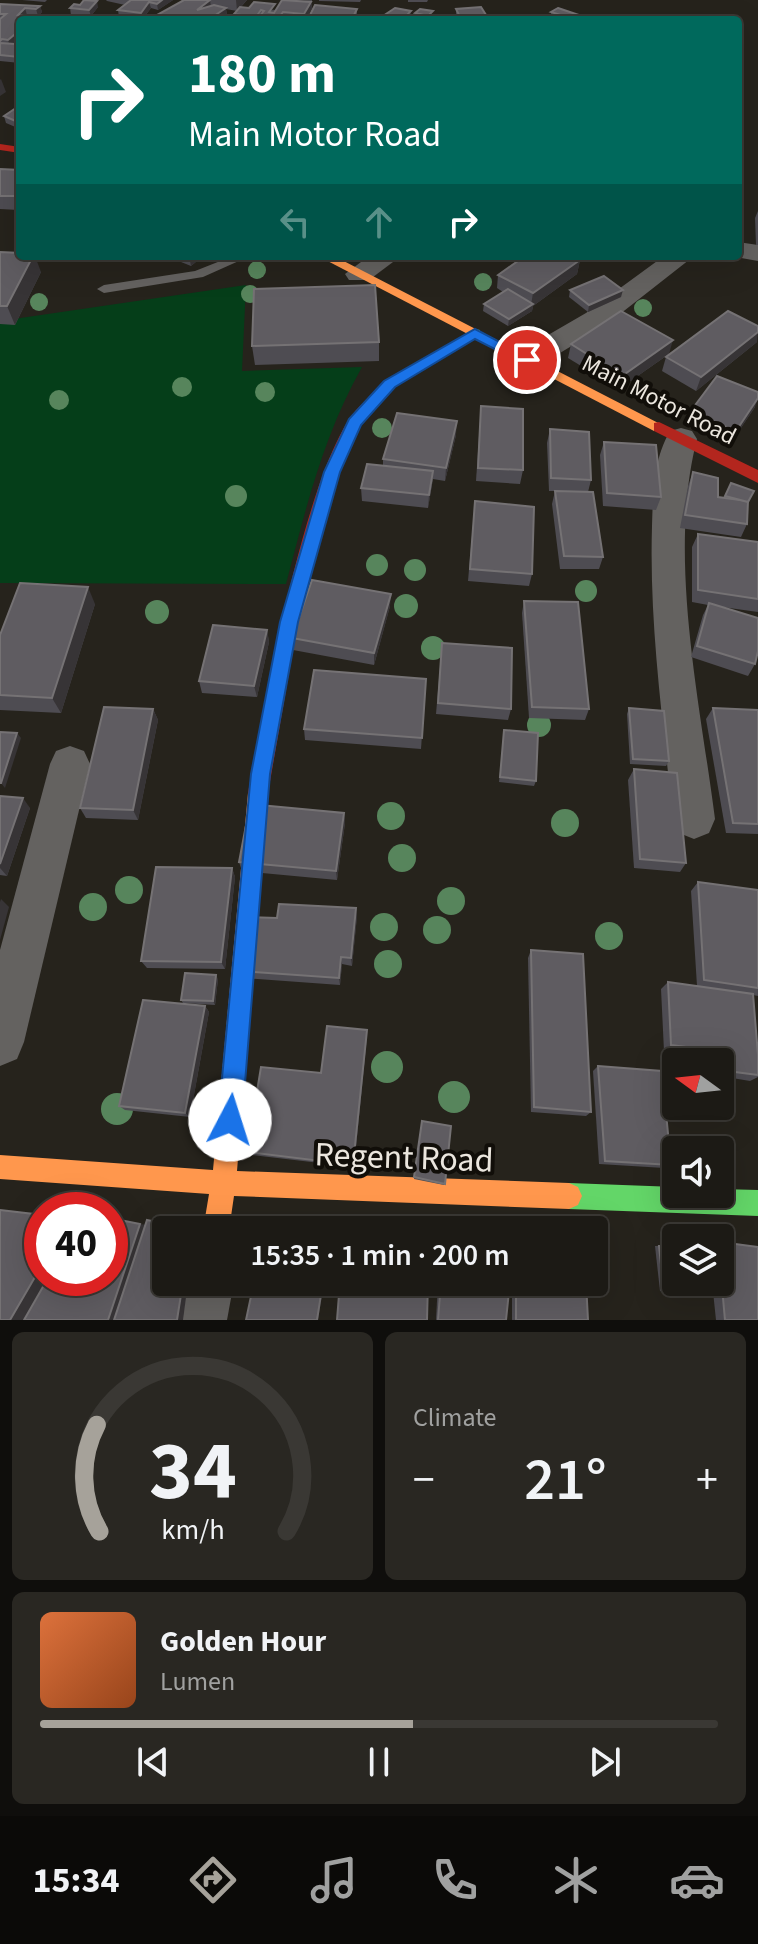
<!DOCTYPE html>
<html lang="en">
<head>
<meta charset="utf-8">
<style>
  :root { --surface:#1c1a15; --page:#292722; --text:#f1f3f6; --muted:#a0a1a0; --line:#3a3834; --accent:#a6a29a }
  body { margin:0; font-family:"Source Sans 3",sans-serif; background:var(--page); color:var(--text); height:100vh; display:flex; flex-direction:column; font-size:30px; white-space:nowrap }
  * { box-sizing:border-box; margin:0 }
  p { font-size:26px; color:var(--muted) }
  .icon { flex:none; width:44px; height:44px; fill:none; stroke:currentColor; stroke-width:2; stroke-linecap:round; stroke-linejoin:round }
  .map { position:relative; height:1320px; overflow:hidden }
  .details { display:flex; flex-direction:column; gap:12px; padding:12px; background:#0f0e0c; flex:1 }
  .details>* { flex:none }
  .banner { position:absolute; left:16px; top:16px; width:726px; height:244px; border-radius:8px; box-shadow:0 8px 32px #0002,0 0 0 2px var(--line); background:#00695c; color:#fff; overflow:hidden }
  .needle { width:52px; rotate:285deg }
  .buttons { position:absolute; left:662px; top:1048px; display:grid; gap:16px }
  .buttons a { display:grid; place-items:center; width:72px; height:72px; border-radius:8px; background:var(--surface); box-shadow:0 8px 32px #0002,0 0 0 2px var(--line); font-size:40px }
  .speed { position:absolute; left:24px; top:1192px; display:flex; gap:16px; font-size:40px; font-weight:700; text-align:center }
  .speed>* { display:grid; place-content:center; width:104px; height:104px; border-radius:50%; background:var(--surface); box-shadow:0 8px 32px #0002,0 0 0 2px var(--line); line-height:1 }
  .speed .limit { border:12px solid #d22; background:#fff; color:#111 }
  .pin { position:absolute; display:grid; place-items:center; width:68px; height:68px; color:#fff; margin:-34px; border:4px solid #fff; border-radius:50%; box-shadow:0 2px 8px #0007 }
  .me { position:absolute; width:88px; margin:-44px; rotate:5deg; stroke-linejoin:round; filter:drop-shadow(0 0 6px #0008) }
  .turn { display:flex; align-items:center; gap:28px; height:168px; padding:0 40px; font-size:36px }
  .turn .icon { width:104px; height:104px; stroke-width:2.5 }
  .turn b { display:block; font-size:56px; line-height:68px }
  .lanes { display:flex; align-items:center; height:76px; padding:0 40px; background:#0003; justify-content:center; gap:40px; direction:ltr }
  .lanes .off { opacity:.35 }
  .big { font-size:60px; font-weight:600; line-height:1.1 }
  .details .widget { flex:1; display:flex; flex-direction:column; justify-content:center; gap:12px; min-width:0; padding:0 28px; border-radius:12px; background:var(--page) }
  .details .dial { align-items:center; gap:0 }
  .dial svg { height:208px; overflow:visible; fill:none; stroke:var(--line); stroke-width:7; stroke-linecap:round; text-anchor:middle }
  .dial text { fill:var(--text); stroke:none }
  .song { display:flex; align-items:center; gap:24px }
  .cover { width:96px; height:96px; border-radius:12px; background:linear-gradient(135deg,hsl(20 70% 55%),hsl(20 70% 35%)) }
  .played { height:8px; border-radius:4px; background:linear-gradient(90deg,var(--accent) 55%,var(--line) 55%) }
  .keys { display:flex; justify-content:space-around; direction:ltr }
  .heat { display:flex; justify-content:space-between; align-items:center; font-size:44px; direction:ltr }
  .details .tiles { flex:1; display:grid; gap:12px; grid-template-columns:1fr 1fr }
  .widget:last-child { grid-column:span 2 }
  .trip { position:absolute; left:152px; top:1216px; width:456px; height:80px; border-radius:8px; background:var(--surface); box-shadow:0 8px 32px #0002,0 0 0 2px var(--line); font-weight:600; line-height:80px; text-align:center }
  .dock { display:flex; height:128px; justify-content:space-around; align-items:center; background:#0b0a08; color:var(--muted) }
  .dock .icon { width:56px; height:56px }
  .dock .active { color:var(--accent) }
  .dock b { font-size:36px; color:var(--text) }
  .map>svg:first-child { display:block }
  .green { fill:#053e19 }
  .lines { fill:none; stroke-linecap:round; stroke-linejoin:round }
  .lane { fill:#646260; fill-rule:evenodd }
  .street { fill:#646260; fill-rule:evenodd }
  .fast { fill:#63d668; fill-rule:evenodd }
  .slow { fill:#ff974d; fill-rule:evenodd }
  .jam { fill:#b3261e; fill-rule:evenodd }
  .tree { fill:#57855c }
  .wall { fill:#4e4c52 }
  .shaded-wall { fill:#373436 }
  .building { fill:#5f5c61; stroke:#757274; stroke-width:2 }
  .route { fill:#1a73e8; stroke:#114b97; stroke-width:2 }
  .labels { text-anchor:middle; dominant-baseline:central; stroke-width:8; stroke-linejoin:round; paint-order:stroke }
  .far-street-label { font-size:24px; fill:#ebe6de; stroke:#110e09 }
  .near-street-label { font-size:34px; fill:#ebe6de; stroke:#110e09 }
</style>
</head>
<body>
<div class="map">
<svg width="758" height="1320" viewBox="0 0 758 1320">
  <rect width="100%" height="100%" fill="#26231c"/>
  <path class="green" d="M 246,285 L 242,371 L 362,367 C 323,436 306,508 286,584 L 0,583 L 0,321 Z"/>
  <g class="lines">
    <polygon class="lane" points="233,256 250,256 203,277 104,293 97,289 104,285 195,271"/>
    <g class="street">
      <polygon points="738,242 758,245 758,261 730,256 738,256"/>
      <polygon points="369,256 401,256 369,280 349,280 345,274"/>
      <polygon points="664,256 694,256 606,325 537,367 527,370 517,367 512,360 517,353 586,313"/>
      <path d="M 681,428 L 692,431 L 697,439 C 667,555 700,701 715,819 L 709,833 L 694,839 L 679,833 L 673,819 C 663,721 649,624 652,526 C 653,494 653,460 670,431 Z"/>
      <polygon points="70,746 84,751 90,764 24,1042 17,1059 0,1066 0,950 50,764 56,751"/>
      <polygon points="178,1282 234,1282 227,1320 171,1320"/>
    </g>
    <g class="fast">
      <polygon points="475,329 480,330 480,336 394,387 377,406 367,406 367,400 384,381"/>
      <polygon points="569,1183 676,1187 676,1194 720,1194 720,1189 758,1190 758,1216 569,1209 560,1205 556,1196 560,1187"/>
    </g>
    <g class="slow">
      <polygon points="318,256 334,256 666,427 664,431 654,431"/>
      <polygon points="258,784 265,787 268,793 237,1171 569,1183 578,1187 582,1196 578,1205 569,1209 234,1196 229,1230 203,1230 209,1194 0,1179 0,1155 213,1170 248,793 251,787"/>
    </g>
    <g class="jam">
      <polygon points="0,144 20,147 20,153 0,150"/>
      <path d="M 372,398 L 379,403 L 360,424 L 340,472 L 298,622 L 268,793 L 265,799 L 258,802 L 251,799 L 248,793 C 260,727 312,419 372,398 Z"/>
      <polygon points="659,422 758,470 758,483 654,431 654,423"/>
    </g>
  </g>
  <g class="tree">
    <circle cx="257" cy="270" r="9"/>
    <circle cx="483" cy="282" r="9"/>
    <circle cx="250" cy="294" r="9"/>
    <circle cx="39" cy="302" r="9"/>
    <circle cx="643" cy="308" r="9"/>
    <circle cx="182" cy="387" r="10"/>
    <circle cx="265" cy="392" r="10"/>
    <circle cx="59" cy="400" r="10"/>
    <circle cx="382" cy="428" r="10"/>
    <circle cx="236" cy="496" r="11"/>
    <circle cx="377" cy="565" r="11"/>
    <circle cx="415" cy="570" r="11"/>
    <circle cx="586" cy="591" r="11"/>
    <circle cx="406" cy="606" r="12"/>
    <circle cx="157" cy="612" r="12"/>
    <circle cx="433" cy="648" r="12"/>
    <circle cx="539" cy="725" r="12"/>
    <circle cx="391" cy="816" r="14"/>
    <circle cx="565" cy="823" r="14"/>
    <circle cx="402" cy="858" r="14"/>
    <circle cx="129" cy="890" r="14"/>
    <circle cx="451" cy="901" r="14"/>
    <circle cx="93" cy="907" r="14"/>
    <circle cx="384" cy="927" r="14"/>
    <circle cx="437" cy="930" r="14"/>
    <circle cx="609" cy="936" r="14"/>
    <circle cx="388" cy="964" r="14"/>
    <circle cx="387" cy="1067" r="16"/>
    <circle cx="454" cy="1097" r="16"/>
    <circle cx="117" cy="1109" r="16"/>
  </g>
  <g class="wall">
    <polygon points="22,0 47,0 45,2"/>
    <polygon points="106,0 173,0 158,10 151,8 142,20 121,20 125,17 119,17 118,10 125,5 107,1"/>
    <polygon points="184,0 247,0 241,7 276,10 282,0 312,0 312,1 295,0 311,2 312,8 308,15 357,9 357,16 355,20 283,19 283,20 235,20 234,14 237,11 226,9 227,15 219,20 156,20 155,16"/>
    <polygon points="319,0 361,0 360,2 319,1"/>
    <polygon points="408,0 428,0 427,2 408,2"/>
    <polygon points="0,4 40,6 42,12 38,16 27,15 26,16 27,20 20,20 20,63 0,61"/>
    <polygon points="98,7 91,16 71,15 70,8"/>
    <polygon points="420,9 432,18 431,19 434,20 415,20 415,13"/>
    <polygon points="456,9 486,15 485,20 458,20 456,16"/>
    <polygon points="551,12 588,20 555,20 551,18"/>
    <polygon points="20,106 20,129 6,123 4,116"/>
    <polygon points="0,169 20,170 19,210 0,209"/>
    <polygon points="758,211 758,245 756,245 755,218"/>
    <polygon points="0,252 41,272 15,325 0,324"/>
    <polygon points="166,256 203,256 191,266"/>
    <polygon points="458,256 478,256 471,262"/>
    <polygon points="636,256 656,256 650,262"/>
    <polygon points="580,260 577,274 533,306 532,311 508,326 483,311 484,304 503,292 497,288 498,275"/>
    <polygon points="570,290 621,297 588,312 569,297"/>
    <polygon points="379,342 379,361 255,365 252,346"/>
    <polygon points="757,342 696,391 662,371 666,357"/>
    <polygon points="571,344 669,354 619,389 568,358"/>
    <polygon points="481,406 523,470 520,484 476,481"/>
    <polygon points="755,407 730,444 686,425 690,412"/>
    <polygon points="550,429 591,480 588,492 603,557 599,569 560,569 552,504 555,491 556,491 549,491 547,443"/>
    <polygon points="456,435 445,481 433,479 428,508 362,501 361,488 383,466 383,459"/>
    <polygon points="604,442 661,497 656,510 603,506 600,455"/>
    <polygon points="693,472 718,497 725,498 731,483 748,504 747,524 741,537 680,528 688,486"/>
    <polygon points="475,501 532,574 529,586 468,581"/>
    <polygon points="698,534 758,542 758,612 722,607 755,664 748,676 691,657 703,615 708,605 692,602 692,547"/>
    <polygon points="524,601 589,709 585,720 529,718 522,613"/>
    <polygon points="95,604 61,713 0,710 0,635"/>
    <polygon points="390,606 374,665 293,650 292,638"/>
    <polygon points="267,630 269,642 257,697 202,693 199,681"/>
    <polygon points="442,643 511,709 508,720 436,714"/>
    <polygon points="426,679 421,749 305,740 304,729"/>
    <polygon points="629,708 669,761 666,766 630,764 627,714"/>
    <polygon points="713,708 758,710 758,834 726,833 706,719"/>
    <polygon points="153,709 158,720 138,820 86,818 80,808"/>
    <polygon points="504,730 536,781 534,786 499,782"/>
    <polygon points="634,769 686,863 680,872 634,868 628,780"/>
    <polygon points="0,796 30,808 7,876 0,875"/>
    <polygon points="344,813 345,823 337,880 242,871 239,862"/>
    <polygon points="232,868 235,877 225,969 147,968 141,961"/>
    <polygon points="698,882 758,890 758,996 753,995 758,1055 758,1077 750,1081 720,1076 720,1062 708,1062 707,1057 664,1051 661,989 668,982 697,986 691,891"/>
    <polygon points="357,916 352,966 342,964 340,985 243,978 240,971 277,918"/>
    <polygon points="531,950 591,1112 586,1116 531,1112 528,958"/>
    <polygon points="218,979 215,1005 183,1003 181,1000"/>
    <polygon points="205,1006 209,1012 190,1117 125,1110 119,1106"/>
    <polygon points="367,1036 354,1167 251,1155 247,1152 321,1073"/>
    <polygon points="598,1066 671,1165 664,1168 599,1164 593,1071"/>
    <polygon points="422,1121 445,1184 444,1185 414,1179"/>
    <polygon points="720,1242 758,1320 716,1320 712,1282 720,1282"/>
    <polygon points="655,1246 659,1246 698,1294 660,1291"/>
    <polygon points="438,1282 510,1282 506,1320 436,1320"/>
    <polygon points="512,1282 586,1282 588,1320 512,1320"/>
  </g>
  <g class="shaded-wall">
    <polygon points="162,0 173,0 158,10 157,4"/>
    <polygon points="210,0 211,7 197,10"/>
    <polygon points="236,0 247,0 237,11"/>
    <polygon points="97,1 98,7 91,16 89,10"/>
    <polygon points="149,2 151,8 142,20 141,13"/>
    <polygon points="311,2 312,8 305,20 304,14"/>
    <polygon points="40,6 42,12 38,16 36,9"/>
    <polygon points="25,8 27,15 22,20 18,15"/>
    <polygon points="226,8 227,15 219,20 208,20"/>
    <polygon points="411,11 411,18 409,20 402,20"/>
    <polygon points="20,30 20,39 10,47 8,40"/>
    <polygon points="1,79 6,92 0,96 0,80"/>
    <polygon points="20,187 20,208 19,210 15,196"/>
    <polygon points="33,256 35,256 41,272 15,325 7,306"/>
    <polygon points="189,256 203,256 191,266"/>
    <polygon points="580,260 577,274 533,306 532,311 508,326 509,319 531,305 533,293"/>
    <polygon points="623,290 621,297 588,312 589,305"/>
    <polygon points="758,332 757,342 696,391 701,377"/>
    <polygon points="673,340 669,354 619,389 622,376"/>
    <polygon points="758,398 755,407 730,444 736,431"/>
    <polygon points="457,421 456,435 445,481 446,468"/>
    <polygon points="433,471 432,485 428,508 429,495"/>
    <polygon points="88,587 95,604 61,713 52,698"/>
    <polygon points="391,594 390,606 374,665 374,653"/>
    <polygon points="267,630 269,642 257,697 254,686"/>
    <polygon points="153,709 158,720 138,820 133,810"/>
    <polygon points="17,733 21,738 5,788 1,783"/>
    <polygon points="23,798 30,808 7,876 0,868 0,864"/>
    <polygon points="344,813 345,823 337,880 336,871"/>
    <polygon points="232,868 235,877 225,969 221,962"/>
    <polygon points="1,899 9,907 0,940 0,902"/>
    <polygon points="356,908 357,916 352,966 351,958"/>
    <polygon points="341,957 342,964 340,985 339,978"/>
    <polygon points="216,975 218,979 215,1005 213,1001"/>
    <polygon points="205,1006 209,1012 190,1117 185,1113"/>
    <polygon points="367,1030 367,1036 354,1167 353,1165"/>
    <polygon points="140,1224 147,1225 115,1320 108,1320"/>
    <polygon points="42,1265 42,1278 47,1278 24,1320 10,1320"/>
    <polygon points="183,1282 188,1282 183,1320 177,1320"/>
    <polygon points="323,1282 324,1282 318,1320 317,1320"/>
  </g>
  <g class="building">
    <polygon points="84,0 97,1 89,10 70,8 74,4 80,5"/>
    <polygon points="131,0 162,0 157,4 149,2 141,13 118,10"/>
    <polygon points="184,0 210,0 197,10 214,5 226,8 208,20 173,20 155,16"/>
    <polygon points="282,0 311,2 304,14 283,12 277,20 257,19 264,11 261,10 256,17 234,14 240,7 249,8 254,2 275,4 269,12 274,13"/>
    <polygon points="0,4 40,6 36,9 25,8 18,15 26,16 23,20 20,20 20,30 8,40 2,39 0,41 0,19 6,14 0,14"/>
    <polygon points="315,5 357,9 352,19 310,15"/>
    <polygon points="481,7 486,15 460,17 456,9"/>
    <polygon points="395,8 411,11 402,20 377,20"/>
    <polygon points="558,8 588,18 585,20 562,20 567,17 551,12"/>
    <polygon points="420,9 433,11 428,16 415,13"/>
    <polygon points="304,15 343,20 299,20"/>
    <polygon points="87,16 101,18 99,20 82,20"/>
    <polygon points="424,16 434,20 416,20"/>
    <polygon points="126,17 138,18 135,20 121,20"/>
    <polygon points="20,37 20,55 19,57 0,55 0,43 15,44"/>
    <polygon points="19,106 20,106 20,123 4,116"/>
    <polygon points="0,169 20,170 20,187 15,196 0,196"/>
    <polygon points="0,252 20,253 20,256 33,256 7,306 0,306"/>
    <polygon points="525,256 572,256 580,260 533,293 498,275"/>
    <polygon points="604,276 623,290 589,305 570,290"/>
    <polygon points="375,285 379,342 252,346 254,289"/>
    <polygon points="508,289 533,304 509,319 484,304"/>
    <polygon points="621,311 673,340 622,376 571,344"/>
    <polygon points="728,311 758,326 758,332 701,377 666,357"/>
    <polygon points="717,376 758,392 758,398 736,431 690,412"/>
    <polygon points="481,406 523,409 523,470 478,468"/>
    <polygon points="397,413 457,421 446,468 383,459"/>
    <polygon points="550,429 589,432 591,480 551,478"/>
    <polygon points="604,442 656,445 661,497 607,493"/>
    <polygon points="367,464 433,471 429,495 361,488"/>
    <polygon points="693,472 718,478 718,497 748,501 747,524 685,515"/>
    <polygon points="731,483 754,491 748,502 725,496"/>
    <polygon points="555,491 593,492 603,557 564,556"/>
    <polygon points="475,501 534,507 532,574 470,569"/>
    <polygon points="698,534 758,542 758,599 698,590"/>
    <polygon points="312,580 391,594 374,653 292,638"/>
    <polygon points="20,583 88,587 52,698 0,695 0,635"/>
    <polygon points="524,601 578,602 589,709 532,707"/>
    <polygon points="709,603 758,618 758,651 755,664 697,646"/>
    <polygon points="213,625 267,630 254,686 199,681"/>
    <polygon points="442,643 512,648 511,709 438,703"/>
    <polygon points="314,670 426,679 422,738 304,729"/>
    <polygon points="104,707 153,709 133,810 80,808"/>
    <polygon points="629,708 664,711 669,761 633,759"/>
    <polygon points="713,708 758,710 758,824 733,823"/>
    <polygon points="504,730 538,733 536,781 500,777"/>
    <polygon points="0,732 17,733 1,783 0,783"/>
    <polygon points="634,769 677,773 686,863 640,859"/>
    <polygon points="0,796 23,798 0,864"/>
    <polygon points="250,804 344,813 336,871 239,862"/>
    <polygon points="156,867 232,868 221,962 141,961"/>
    <polygon points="698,882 758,890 758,988 704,980"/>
    <polygon points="279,904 356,908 351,958 341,957 339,978 240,971 248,917 277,918"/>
    <polygon points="531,950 583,954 591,1112 534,1107"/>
    <polygon points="185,973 216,975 213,1001 181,1000"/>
    <polygon points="668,982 753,994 758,1055 758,1075 720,1070 720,1062 717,1062 716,1051 671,1045"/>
    <polygon points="143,1000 205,1006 185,1113 119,1106"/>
    <polygon points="327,1026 367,1030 353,1165 247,1152 261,1067 321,1073"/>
    <polygon points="598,1066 662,1071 671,1165 605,1161"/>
    <polygon points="422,1121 451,1126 445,1184 414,1177"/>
    <polygon points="0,1210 42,1215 42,1265 10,1320 0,1320"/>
    <polygon points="110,1218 140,1224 108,1320 24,1320 48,1278 110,1278"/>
    <polygon points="147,1220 190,1229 190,1230 166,1230 166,1282 183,1282 177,1320 114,1320"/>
    <polygon points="343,1224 428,1227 428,1230 342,1230"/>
    <polygon points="720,1242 758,1247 758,1320 725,1320 720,1265"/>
    <polygon points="659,1246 676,1247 676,1282 697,1282 698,1294 664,1292"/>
    <polygon points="254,1282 323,1282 317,1320 246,1320"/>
    <polygon points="340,1282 428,1282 427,1320 337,1320"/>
    <polygon points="441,1282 510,1282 506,1320 438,1320"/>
    <polygon points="516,1282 586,1282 588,1320 516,1320"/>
  </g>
  <polygon class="route" points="475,329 534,360 527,364 522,363 475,339 395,387 361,425 340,472 298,622 270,774 242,1120 238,1129 230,1133 221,1129 218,1120 251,774 280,622 324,472 349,419 384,381"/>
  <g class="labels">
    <g class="far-street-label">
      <text transform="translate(659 400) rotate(27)">Main Motor Road</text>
    </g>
    <g class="near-street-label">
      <text transform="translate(404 1158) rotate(2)">Regent Road</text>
    </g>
  </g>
</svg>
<div class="buttons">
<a><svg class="needle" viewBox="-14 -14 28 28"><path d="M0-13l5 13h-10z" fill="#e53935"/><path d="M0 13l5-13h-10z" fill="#a0a1a0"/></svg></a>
<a><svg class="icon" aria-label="sound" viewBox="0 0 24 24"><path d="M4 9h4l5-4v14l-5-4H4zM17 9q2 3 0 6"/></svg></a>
<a><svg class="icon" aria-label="layers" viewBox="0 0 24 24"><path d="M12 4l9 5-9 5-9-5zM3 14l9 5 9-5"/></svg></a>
</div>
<div class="speed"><div class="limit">40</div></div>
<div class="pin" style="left:527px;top:360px;background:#d93025"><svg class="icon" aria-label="arrive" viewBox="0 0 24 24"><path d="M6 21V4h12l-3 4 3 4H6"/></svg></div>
<svg class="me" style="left:230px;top:1120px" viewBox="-20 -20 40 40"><circle r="19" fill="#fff"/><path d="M0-13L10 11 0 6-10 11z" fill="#1a73e8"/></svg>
<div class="trip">15:35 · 1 min · 200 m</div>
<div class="banner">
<div class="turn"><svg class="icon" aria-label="right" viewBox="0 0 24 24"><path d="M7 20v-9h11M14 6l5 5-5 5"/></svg><div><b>180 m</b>Main Motor Road</div></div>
<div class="lanes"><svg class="icon off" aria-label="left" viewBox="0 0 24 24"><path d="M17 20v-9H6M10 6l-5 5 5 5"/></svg><svg class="icon off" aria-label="ahead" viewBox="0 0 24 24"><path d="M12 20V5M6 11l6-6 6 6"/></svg><svg class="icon" aria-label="right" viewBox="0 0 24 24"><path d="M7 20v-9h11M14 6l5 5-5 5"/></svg></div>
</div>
</div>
<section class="details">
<div class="tiles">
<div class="widget dial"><svg viewBox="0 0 100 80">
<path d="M14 69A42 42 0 1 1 86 69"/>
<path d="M14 69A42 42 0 0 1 13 28" stroke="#a6a29a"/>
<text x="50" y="56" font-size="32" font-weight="700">34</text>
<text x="50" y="72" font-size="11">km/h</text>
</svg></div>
<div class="widget"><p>Climate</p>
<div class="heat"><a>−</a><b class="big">21°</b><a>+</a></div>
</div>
<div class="widget">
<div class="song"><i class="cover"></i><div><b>Golden Hour</b><p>Lumen</p></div></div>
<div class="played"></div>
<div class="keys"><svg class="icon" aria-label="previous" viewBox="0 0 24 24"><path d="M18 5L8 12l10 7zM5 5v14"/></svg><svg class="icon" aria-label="pause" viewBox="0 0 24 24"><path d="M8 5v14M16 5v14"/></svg><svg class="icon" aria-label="next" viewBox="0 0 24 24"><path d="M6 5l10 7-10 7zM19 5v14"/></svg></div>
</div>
</div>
</section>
<nav class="dock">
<b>15:34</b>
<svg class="icon active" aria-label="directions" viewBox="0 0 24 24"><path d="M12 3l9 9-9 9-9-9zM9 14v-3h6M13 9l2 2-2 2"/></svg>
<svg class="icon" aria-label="music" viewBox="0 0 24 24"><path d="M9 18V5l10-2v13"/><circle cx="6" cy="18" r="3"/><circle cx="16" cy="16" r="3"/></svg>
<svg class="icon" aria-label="phone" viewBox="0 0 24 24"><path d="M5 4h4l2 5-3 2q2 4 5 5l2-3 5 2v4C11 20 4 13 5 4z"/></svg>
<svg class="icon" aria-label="climate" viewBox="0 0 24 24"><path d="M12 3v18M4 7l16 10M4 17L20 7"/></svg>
<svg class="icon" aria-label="car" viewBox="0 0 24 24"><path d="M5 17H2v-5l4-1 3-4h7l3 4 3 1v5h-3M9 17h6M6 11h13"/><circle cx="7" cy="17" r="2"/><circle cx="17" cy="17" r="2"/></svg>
</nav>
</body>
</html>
